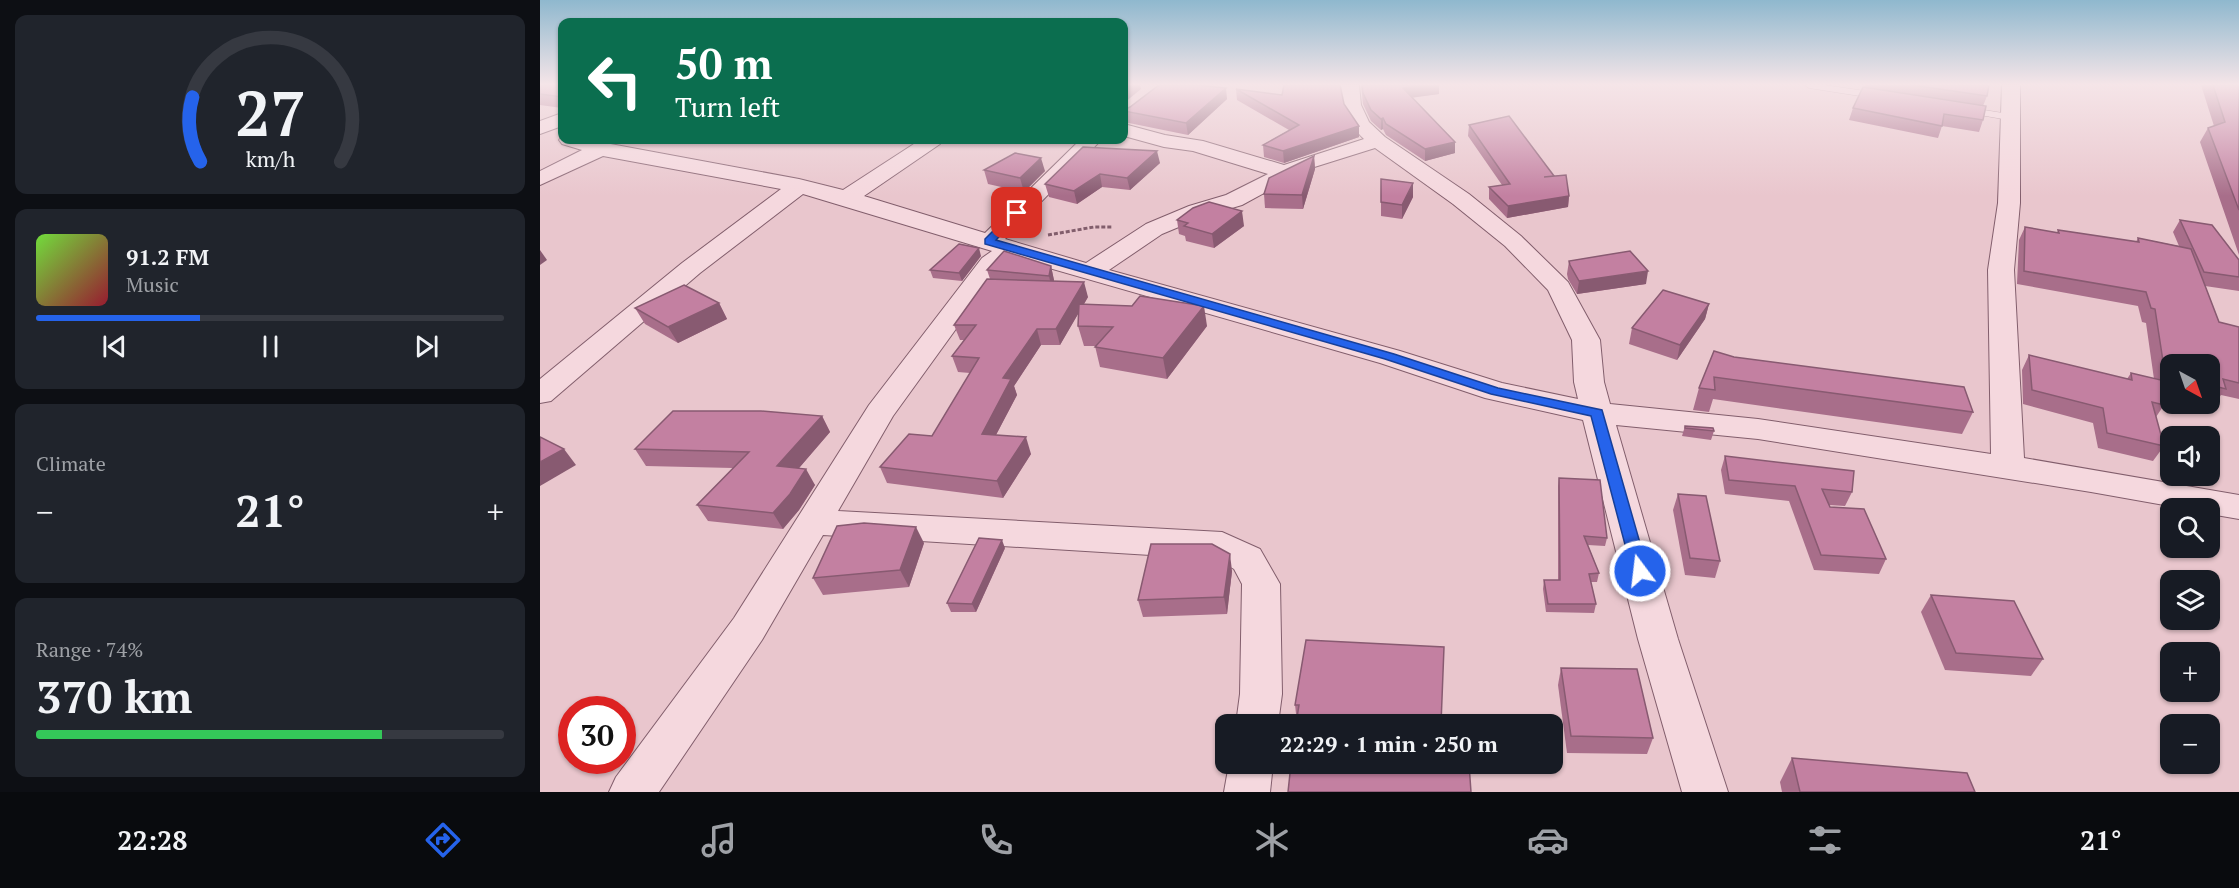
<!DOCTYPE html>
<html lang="en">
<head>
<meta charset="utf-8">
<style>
  :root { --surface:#171b24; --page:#20242c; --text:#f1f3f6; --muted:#9ea1a6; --line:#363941; --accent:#2563eb }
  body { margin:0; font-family:"PT Serif",serif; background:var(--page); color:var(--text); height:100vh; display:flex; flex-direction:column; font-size:22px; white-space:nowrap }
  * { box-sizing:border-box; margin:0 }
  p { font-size:20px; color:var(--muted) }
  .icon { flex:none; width:33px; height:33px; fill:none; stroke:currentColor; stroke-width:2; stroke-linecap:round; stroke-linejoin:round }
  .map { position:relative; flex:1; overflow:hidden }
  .details { display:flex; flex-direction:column; gap:15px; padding:15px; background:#0d0f14; width:540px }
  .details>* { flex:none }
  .banner { position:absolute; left:18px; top:18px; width:570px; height:126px; border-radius:12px; box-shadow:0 2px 4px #0004; background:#0b6e4f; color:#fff; overflow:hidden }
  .needle { width:39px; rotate:140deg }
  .tools { position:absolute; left:1620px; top:354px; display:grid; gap:12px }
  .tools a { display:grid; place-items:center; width:60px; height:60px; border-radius:12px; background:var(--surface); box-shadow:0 2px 4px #0004; font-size:30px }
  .speed { position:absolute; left:18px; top:696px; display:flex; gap:12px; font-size:30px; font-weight:700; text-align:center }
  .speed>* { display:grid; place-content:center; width:78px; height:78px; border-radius:50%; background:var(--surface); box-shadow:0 2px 4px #0004; line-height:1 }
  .speed .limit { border:9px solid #d22; background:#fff; color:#111 }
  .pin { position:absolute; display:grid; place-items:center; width:51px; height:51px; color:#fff; margin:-26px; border-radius:12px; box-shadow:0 3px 9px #0006 }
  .me { position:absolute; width:66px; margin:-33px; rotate:345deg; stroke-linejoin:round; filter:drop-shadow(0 0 4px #0008) }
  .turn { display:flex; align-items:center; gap:21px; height:126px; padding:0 18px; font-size:27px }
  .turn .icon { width:78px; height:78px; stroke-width:2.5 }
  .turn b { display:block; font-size:42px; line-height:51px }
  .big { font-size:45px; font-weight:700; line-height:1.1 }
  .details .card { flex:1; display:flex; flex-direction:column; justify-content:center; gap:9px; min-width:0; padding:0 21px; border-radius:12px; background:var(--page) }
  .details .dial { align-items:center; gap:0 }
  .dial svg { height:156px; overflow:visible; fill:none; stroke:var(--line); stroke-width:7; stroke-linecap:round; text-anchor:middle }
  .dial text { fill:var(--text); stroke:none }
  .song { display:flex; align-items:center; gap:18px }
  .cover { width:72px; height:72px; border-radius:9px; background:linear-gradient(135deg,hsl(100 70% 55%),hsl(350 70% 35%)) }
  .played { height:6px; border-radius:3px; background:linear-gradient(90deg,var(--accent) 35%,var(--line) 35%) }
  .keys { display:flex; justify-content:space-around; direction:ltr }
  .heat { display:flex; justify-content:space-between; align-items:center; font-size:33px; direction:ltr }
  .charge { height:9px; border-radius:4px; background:linear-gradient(90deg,#34c759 74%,var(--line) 0) }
  .trip { position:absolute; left:675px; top:714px; width:348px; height:60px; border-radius:12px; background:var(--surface); box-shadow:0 2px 4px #0004; font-weight:700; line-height:60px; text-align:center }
  .dock { display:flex; height:96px; justify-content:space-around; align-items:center; background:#090b0e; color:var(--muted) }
  .dock .icon { width:42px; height:42px }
  .dock .active { color:var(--accent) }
  .dock b { font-size:27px; color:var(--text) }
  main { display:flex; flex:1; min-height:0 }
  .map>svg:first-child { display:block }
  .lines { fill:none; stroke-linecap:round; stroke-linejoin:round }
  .service-casing { stroke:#825e6c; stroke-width:1 }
  .minor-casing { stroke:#825e6c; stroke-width:2 }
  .path { stroke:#825e6c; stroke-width:3; stroke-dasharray:4 2; stroke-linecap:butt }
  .service { fill:#f5d8de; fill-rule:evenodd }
  .minor { fill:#f5d8de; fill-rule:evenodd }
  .wall { fill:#a86e8a }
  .shaded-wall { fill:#885a71 }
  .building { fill:#c380a1; stroke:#885a71; stroke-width:1.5 }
  .route { fill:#2563eb; stroke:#184099; stroke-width:1.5 }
</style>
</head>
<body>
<main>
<section class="details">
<div class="card dial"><svg viewBox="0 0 100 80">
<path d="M14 69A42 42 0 1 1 86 69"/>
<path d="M14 69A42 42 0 0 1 10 36" stroke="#2563eb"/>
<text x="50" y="56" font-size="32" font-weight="700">27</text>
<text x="50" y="72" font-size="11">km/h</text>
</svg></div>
<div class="card">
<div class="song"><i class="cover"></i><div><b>91.2 FM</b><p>Music</p></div></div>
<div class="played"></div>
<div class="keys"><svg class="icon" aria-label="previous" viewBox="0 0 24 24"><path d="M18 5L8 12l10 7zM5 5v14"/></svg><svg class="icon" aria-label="pause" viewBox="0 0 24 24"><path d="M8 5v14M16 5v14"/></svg><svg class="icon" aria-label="next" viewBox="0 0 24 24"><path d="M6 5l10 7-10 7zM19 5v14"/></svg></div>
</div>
<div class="card"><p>Climate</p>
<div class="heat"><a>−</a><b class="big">21°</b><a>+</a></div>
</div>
<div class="card"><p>Range · 74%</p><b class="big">370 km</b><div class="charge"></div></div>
</section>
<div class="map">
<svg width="1699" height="792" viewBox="0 0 1699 792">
  <rect width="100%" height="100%" fill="#e9c6cd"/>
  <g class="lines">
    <defs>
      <g id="service">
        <polygon points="1265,85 1284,85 1339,93 1344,96 1339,99 1269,88"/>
        <polygon points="1425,107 1469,114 1474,117 1469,120 1422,112 1420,110"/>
      </g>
      <g id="minor">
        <path d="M 801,85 L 819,85 L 821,105 L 829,122 L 845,137 L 929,194 L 981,236 L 1028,282 L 1060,340 L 1064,382 L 1070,404 L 1218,419 L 1451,454 L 1448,270 L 1458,203 L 1462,85 L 1480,85 L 1480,203 L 1474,270 L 1484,458 L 1699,495 L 1699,519 L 1670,514 L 1670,508 L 1641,508 L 1551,492 L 1218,439 L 1076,425 L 1138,639 L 1188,792 L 1142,792 L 1098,639 L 1043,420 L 945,398 L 840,363 L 474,258 L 460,268 L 353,416 L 298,511 L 682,532 L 720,549 L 740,584 L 742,694 L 738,724 L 696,724 L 700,694 L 702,584 L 694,569 L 676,559 L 283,535 L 222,640 L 119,792 L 69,792 L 76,777 L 194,618 L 329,405 L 442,258 L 452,251 L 263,194 L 160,273 L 11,401 L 0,403 L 0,379 L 142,263 L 241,189 L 63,156 L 0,185 L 0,171 L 42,150 L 22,144 L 19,140 L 22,136 L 22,140 L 49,140 L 259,179 L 303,190 L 380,140 L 403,140 L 400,144 L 324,196 L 445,233 L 540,140 L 561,140 L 465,239 L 546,263 L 606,224 L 649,206 L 686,195 L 728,174 L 653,151 L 624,147 L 584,136 L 584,124 L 625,135 L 663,141 L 744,165 L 824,139 C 807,123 803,107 801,85 ZM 835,148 L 913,204 L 965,246 L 1008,290 L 1032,340 L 1034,382 L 1038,399 L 962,383 L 860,351 L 569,270 L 622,234 L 665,216 L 702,205 L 768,169 Z"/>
        <polygon points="22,113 22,126 0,134 0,121"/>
        <polygon points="689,764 733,764 730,792 684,792"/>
      </g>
    </defs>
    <use href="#service" class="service-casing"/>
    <use href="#minor" class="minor-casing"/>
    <polyline class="path" points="508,235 554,227 572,227"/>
    <use href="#service" class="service"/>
    <use href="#minor" class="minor"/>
  </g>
  <g class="wall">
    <polygon points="0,85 22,85 22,108 0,105"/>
    <polygon points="821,85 899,85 899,94 872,97 915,153 885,161 846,135 843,129 841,130 831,121 823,104"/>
    <polygon points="1325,85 1449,85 1447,96 1443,106 1443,120 1439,132 1402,126 1398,138 1309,120 1313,108"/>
    <polygon points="1661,85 1699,85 1699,255 1660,142 1668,128 1674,126"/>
    <polygon points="696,89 804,104 819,126 819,137 744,163 724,157 723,145 749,130 697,100"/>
    <polygon points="687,99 648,135 584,122 584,110"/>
    <polygon points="929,125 1029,196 1028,207 967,218 949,199 949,187 962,185 928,136"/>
    <polygon points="543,147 620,163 590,190 562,187 537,204 509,197 505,184"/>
    <polygon points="774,156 775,169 763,209 725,208 724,194"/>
    <polygon points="444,170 505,171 484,192 448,184"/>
    <polygon points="841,179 873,183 873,197 862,219 841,216"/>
    <polygon points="637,220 704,226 674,248 646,241 645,236 639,234"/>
    <polygon points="1640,220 1699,260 1699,291 1665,286 1679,322 1699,327 1699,399 1681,395 1675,403 1670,402 1670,364 1630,364 1630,392 1622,390 1624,405 1616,417 1624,446 1613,461 1558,448 1553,423 1483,404 1482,370 1489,355 1587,379 1591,373 1614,379 1606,323 1602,322 1598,306 1477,284 1479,240 1485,227 1517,233 1518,230 1596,242 1598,238 1639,246 1633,232"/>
    <polygon points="441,256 422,281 393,278 390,270"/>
    <polygon points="1029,261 1106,284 1037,294 1028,279 1027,274"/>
    <polygon points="511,266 514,281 548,297 544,304 667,326 627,379 560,367 555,346 544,346 538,326 539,312 520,345 501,345 474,386 477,395 456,435 491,454 463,498 347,483 340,467 392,436 430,373 418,372 412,356 424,340 420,340 414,325 450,279 447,270"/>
    <polygon points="179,303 187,319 138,343 105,324 95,308"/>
    <polygon points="1169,304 1165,319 1137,360 1089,344 1092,328"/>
    <polygon points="1194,357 1433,412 1422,434 1173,399 1169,412 1153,410 1159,388"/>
    <polygon points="282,416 290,432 259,468 275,485 259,510 243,529 168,521 157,505 193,468 106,466 95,449"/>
    <polygon points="1145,426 1174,431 1171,440 1142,436"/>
    <polygon points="1185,456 1312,492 1305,506 1289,505 1290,507 1346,559 1339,574 1274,570 1249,501 1185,494 1181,470"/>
    <polygon points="1019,478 1067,538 1065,546 1048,545 1059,573 1057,582 1051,582 1056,604 1054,613 1006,612 1003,589 1004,580 1018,580 1018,486"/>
    <polygon points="1138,494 1180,561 1175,578 1145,575 1133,510"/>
    <polygon points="384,543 369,587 283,595 273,578"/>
    <polygon points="465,548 436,612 411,612 407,603"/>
    <polygon points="692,571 687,614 603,617 598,600"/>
    <polygon points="1391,595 1503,659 1491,676 1405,670 1381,612"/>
    <polygon points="766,640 757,722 755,705"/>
    <polygon points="1021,668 1113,738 1107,754 1027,753 1018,685"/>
    <polygon points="1252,758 1435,792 1242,792 1240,782"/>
  </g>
  <g class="shaded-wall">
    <polygon points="590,85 600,85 601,89 584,103 584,90"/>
    <polygon points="885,85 899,85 899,94 863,99 863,88"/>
    <polygon points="686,88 687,99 648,135 646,123"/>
    <polygon points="843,118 843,129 841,130 841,119"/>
    <polygon points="819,126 819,137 744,163 743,151"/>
    <polygon points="915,142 915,153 885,161 885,149"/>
    <polygon points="617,151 620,163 590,190 587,178"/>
    <polygon points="774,156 775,169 763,209 762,195"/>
    <polygon points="501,158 505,171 484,192 480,178"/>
    <polygon points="560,174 562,187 537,204 534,191"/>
    <polygon points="873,183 873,197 862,219 862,205"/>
    <polygon points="1029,196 1028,207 967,218 968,206"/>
    <polygon points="702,211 704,226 674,248 672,234"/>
    <polygon points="439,248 441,256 422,281 419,273"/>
    <polygon points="0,250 7,260 0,265"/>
    <polygon points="511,266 514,280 512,290 509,276"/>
    <polygon points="1108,271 1106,284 1037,294 1039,281"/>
    <polygon points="544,282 548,297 520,345 516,329"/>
    <polygon points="179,303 187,319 138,343 128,327"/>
    <polygon points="1169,304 1165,319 1137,360 1140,345"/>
    <polygon points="664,306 667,326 627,379 623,358"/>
    <polygon points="497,329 501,345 474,386 477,395 448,450 442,434 463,378"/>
    <polygon points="282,416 290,432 247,482 237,466"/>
    <polygon points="486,437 491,454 463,498 457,481"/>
    <polygon points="24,449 36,465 0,486 0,462"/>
    <polygon points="266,469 275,485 259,510 243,529 233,513"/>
    <polygon points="376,527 384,543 369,587 360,570"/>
    <polygon points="462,540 465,548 436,612 432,604"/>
    <polygon points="690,554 692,571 687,614 684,597"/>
  </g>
  <g class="building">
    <polygon points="0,85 22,85 22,97 0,94"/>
    <polygon points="584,85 590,85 584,90"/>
    <polygon points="619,85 657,85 686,88 646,123 584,111 584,110 590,107"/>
    <polygon points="744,85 800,85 804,104 819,126 743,151 723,145 759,125 696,89 742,95"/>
    <polygon points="822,85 885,85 863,88 915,142 885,149 846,124 843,118 841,119 831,110 823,93"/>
    <polygon points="1372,85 1449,85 1447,96"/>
    <polygon points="1673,85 1699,85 1699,210 1668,128 1685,122"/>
    <polygon points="1323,87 1446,106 1443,120 1404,114 1402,126 1313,108"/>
    <polygon points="969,116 1014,176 1004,177 1026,175 1029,196 968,206 949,187 970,184 929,125"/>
    <polygon points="543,147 617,151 587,178 560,174 534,191 505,184"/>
    <polygon points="475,153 501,158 480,178 444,170"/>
    <polygon points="774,156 762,195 724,194 729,178"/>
    <polygon points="841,179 873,183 862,205 841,202"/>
    <polygon points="669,202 702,211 672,234 644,226 648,223 637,220 653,208"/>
    <polygon points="1640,220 1672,225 1699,260 1699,277 1664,272"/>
    <polygon points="1485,227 1519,233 1518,230 1599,242 1598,238 1651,249 1679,322 1699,327 1699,383 1683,379 1686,389 1670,385 1670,364 1630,364 1630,375 1625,374 1615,309 1611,308 1606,292 1484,271"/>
    <polygon points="419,244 439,248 419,273 390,270"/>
    <polygon points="464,251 511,266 509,276 447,270"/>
    <polygon points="1090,251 1108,271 1039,281 1030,265 1029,261"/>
    <polygon points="447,279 544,282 516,329 497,329 463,378 471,379 442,434 486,437 457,481 340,467 369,434 392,436 439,358 412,356 436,325 414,325"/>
    <polygon points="144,285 179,303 128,327 95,308"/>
    <polygon points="1123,290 1169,304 1140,345 1092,328"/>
    <polygon points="600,296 664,306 623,358 555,347 573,327 538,326 539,304 592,306"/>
    <polygon points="1174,351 1194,357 1424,387 1433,412 1174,377 1175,390 1159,388"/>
    <polygon points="1489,355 1592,380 1591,373 1621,380 1624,405 1612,402 1624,446 1567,433 1563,408 1492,390"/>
    <polygon points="133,411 221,411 282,416 237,466 266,469 250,494 233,513 157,505 209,452 95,449"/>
    <polygon points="1145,426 1173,428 1174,431 1145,428"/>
    <polygon points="0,437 24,449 0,462"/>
    <polygon points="1185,456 1314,471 1312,492 1282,489 1290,507 1324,509 1346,559 1281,555 1255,486 1189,480"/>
    <polygon points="1019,478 1060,480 1067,538 1044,536 1059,573 1049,574 1056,604 1008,604 1004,580 1020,580"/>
    <polygon points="1138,494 1166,496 1180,561 1150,558"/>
    <polygon points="324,523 376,527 360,570 273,578 297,526"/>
    <polygon points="439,538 462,540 432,604 407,603"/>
    <polygon points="611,544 672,544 690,554 684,597 598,600"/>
    <polygon points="1391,595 1474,601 1503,659 1416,653"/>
    <polygon points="766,640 904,647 901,724 756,724 759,705 755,705"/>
    <polygon points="1021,668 1097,669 1113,738 1031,736"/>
    <polygon points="1252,758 1427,773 1435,792 1260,792"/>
    <polygon points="751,764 929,764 931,792 748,792"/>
  </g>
  <linearGradient id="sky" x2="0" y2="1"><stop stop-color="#8fb8ce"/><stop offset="0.43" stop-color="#f5e5e8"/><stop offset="1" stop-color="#f5e5e8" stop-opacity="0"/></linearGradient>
  <rect width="1699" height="196" fill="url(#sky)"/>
  <polygon class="route" points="477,210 482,213 456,240 854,354 958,388 1062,410 1108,571 1106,576 1100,578 1094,576 1092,571 1051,416 951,394 845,359 445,244 445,239 473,211"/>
</svg>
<div class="tools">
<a><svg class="needle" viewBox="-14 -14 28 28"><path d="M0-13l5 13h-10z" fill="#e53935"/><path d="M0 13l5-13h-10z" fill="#9ea1a6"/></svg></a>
<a><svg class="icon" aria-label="sound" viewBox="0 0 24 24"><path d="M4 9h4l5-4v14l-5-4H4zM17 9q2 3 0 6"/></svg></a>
<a><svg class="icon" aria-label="search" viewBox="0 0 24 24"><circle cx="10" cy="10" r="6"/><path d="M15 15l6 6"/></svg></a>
<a><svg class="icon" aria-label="layers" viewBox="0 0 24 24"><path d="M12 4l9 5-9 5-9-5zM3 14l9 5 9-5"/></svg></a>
<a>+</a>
<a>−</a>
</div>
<div class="speed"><div class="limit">30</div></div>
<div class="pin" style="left:477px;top:213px;background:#d93025"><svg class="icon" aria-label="arrive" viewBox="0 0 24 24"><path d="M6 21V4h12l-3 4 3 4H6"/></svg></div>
<svg class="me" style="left:1100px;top:571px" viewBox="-20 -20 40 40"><circle r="17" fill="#2563eb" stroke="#fff" stroke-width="3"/><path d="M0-11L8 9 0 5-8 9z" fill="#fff"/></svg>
<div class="trip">22:29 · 1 min · 250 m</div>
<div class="banner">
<div class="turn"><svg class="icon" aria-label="left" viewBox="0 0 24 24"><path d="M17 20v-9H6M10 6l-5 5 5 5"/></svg><div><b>50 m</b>Turn left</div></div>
</div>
</div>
</main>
<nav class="dock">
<b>22:28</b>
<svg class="icon active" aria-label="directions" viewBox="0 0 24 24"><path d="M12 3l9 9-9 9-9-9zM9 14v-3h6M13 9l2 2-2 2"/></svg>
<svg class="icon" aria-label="music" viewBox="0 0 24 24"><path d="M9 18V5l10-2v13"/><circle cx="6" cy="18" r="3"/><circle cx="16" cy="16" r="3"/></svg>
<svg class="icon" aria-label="phone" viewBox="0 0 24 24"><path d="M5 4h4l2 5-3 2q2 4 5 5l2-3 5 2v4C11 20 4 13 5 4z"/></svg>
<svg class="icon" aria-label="climate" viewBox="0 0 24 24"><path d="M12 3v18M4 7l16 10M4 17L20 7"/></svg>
<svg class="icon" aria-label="car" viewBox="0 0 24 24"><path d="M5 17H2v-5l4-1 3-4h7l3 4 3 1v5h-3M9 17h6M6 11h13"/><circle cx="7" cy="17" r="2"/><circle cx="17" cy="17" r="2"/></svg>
<svg class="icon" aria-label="filters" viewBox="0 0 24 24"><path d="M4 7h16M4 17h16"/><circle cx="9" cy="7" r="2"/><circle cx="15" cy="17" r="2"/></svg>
<b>21°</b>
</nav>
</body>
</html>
